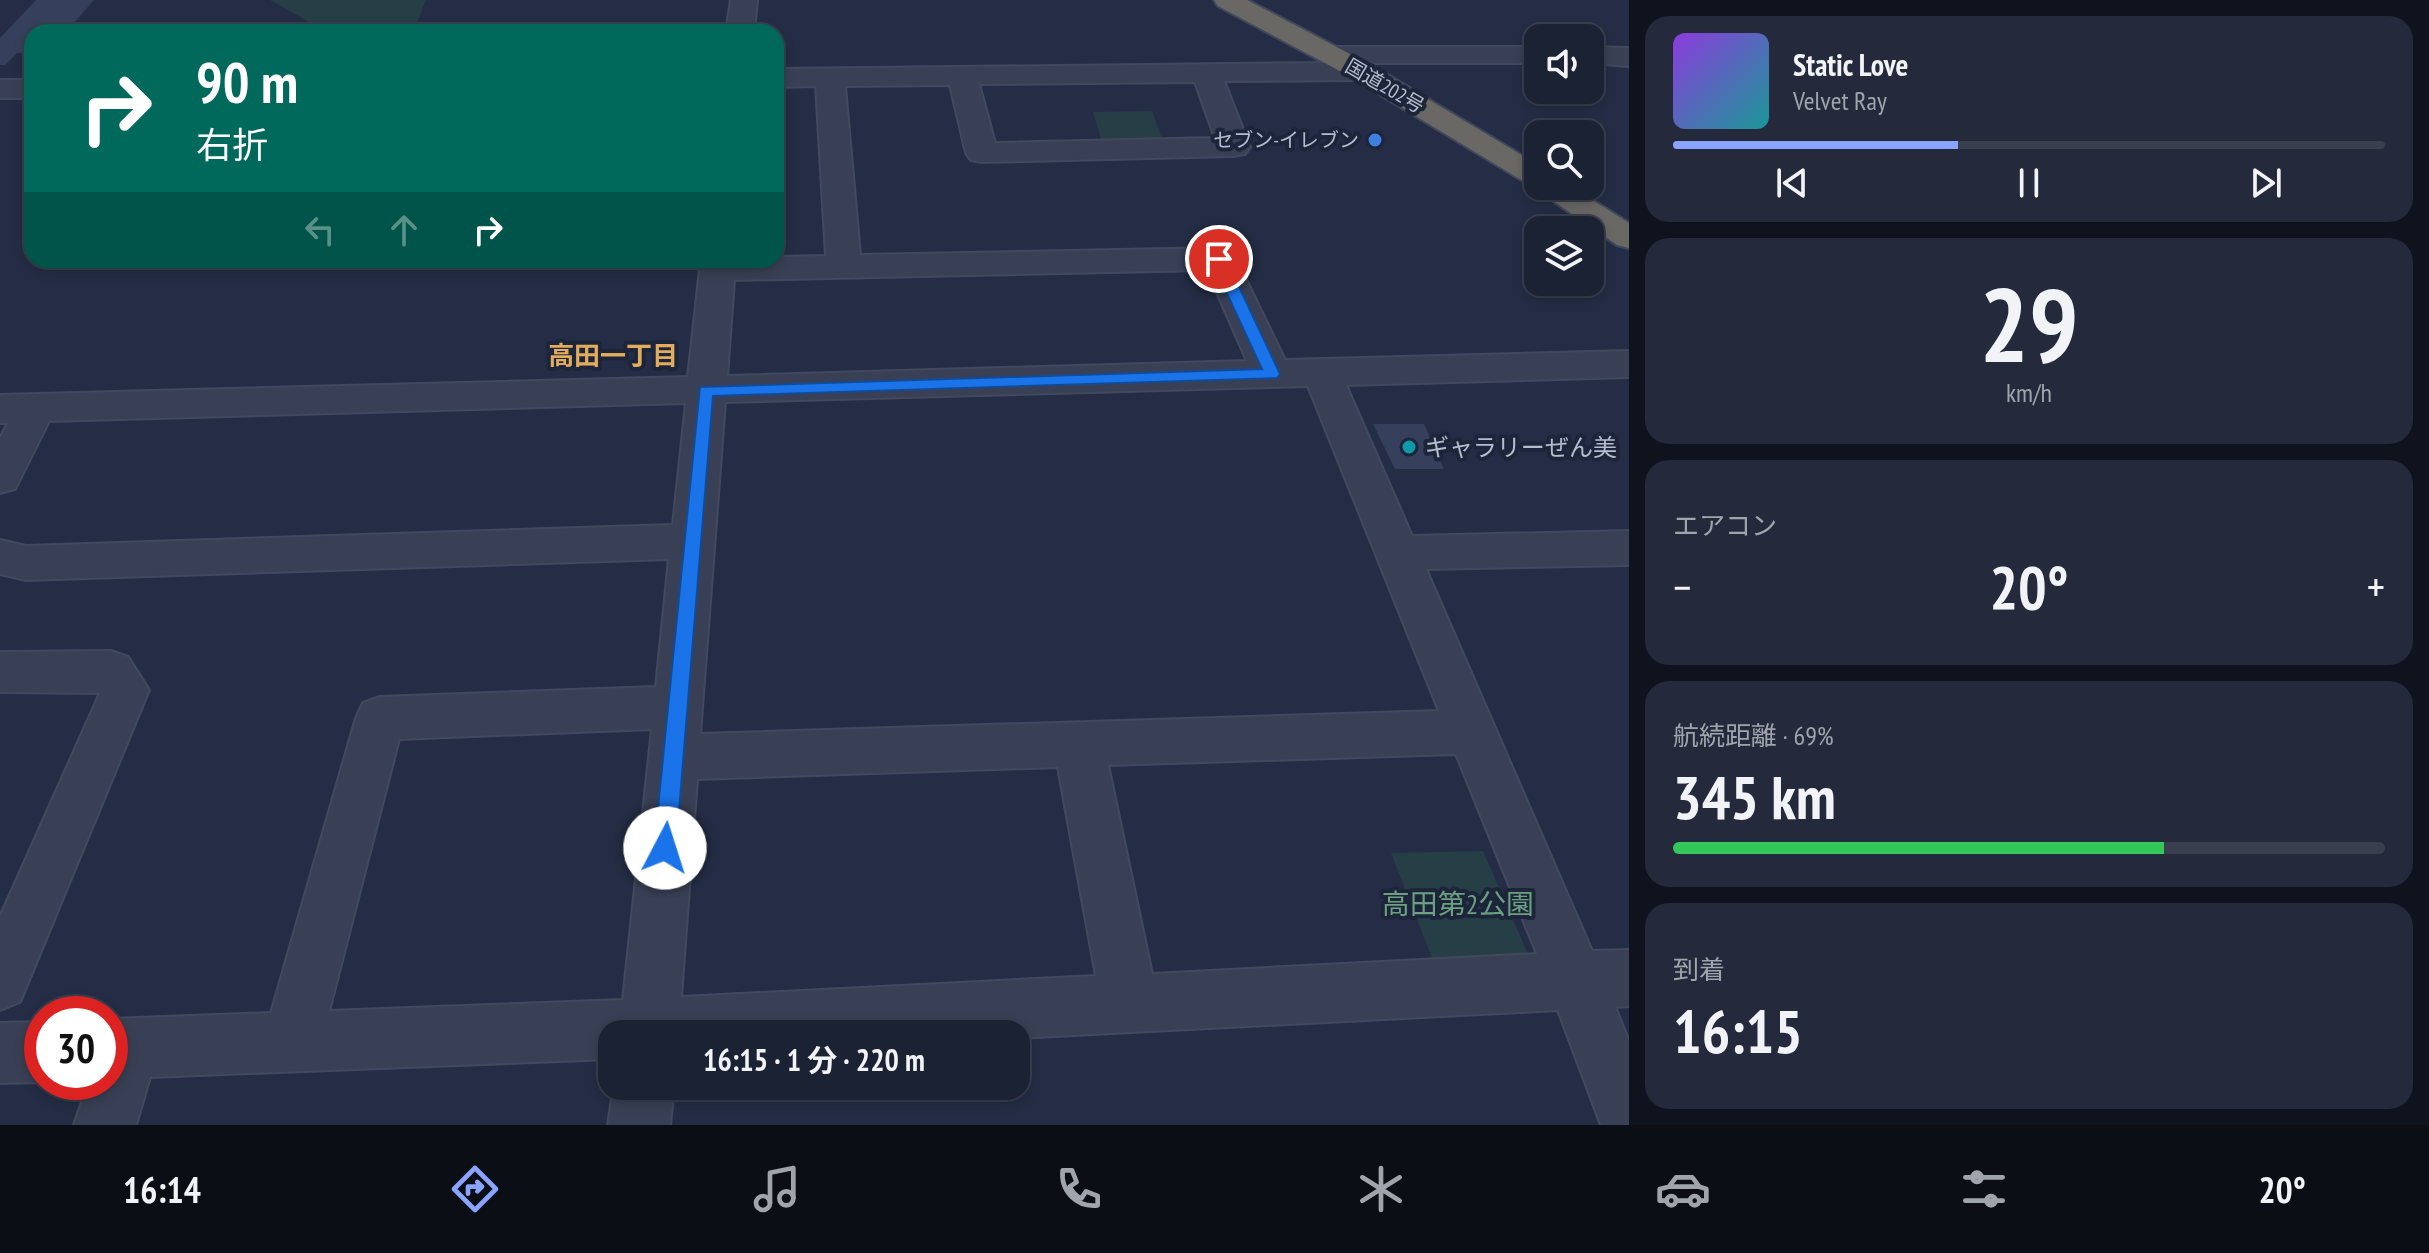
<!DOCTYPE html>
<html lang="ja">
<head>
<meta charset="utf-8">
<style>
  :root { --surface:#1b2234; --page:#242a3c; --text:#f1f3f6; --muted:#a0a4ac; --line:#393f4f; --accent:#8aa5ff }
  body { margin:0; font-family:"PT Sans Narrow","Noto Sans JP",sans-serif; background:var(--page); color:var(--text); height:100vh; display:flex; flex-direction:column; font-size:30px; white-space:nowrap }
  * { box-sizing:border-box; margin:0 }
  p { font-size:26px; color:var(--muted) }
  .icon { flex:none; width:44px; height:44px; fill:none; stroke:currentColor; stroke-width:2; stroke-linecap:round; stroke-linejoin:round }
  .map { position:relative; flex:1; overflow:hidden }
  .details { display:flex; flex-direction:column; gap:16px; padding:16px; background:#0f131d; width:800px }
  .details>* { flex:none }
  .top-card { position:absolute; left:24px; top:24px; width:760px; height:244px; border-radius:24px; box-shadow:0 4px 12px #0003,0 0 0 2px var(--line); background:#00695c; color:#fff; overflow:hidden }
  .controls { position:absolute; left:1524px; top:24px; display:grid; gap:16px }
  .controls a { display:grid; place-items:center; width:80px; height:80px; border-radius:16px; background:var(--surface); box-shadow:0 4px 12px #0003,0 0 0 2px var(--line); font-size:40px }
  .speed { position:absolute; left:24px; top:996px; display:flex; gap:16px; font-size:40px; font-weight:700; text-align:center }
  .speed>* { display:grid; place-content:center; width:104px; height:104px; border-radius:50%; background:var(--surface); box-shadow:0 4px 12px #0003,0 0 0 2px var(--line); line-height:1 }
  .speed .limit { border:12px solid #d22; background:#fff; color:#111 }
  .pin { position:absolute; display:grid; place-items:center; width:68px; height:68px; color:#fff; margin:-34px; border:4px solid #fff; border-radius:50%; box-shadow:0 2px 8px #0007 }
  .me { position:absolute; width:88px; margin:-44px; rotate:5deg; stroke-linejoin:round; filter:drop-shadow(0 0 6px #0008) }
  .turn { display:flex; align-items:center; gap:28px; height:168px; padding:0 40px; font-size:36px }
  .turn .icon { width:104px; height:104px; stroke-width:2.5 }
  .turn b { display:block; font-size:56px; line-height:68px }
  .lanes { display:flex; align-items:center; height:76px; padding:0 40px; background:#0003; justify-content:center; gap:40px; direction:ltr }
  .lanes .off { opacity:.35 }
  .big { font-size:60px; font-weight:700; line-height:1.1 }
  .details .card { flex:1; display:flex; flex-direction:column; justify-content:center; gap:12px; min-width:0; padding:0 28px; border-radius:24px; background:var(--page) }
  .details .dial { align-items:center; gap:0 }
  .dial b { font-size:104px; line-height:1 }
  .song { display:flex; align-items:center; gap:24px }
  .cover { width:96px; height:96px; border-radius:12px; background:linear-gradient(135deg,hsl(270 70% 55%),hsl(180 70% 35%)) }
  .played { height:8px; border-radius:4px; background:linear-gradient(90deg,var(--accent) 40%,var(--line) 40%) }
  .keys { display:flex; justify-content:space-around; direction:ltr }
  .heat { display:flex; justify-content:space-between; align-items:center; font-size:44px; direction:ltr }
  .charge { height:12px; border-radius:6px; background:linear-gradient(90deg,#34c759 69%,var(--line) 0) }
  .trip { position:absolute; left:598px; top:1020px; width:432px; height:80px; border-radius:24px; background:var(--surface); box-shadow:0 4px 12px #0003,0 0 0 2px var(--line); font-weight:700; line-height:80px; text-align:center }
  .tab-bar { display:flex; height:128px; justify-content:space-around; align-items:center; background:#0b0e15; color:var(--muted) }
  .tab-bar .icon { width:56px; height:56px }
  .tab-bar .selected { color:var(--accent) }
  .tab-bar b { font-size:36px; color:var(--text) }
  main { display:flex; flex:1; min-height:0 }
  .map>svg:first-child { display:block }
  .green { fill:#263e46 }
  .building { fill:#36405c }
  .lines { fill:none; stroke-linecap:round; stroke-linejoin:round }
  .minor-casing { stroke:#42495e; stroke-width:4 }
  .trunk-casing { stroke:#40485c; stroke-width:4 }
  .minor { fill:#394055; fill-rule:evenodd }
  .trunk { fill:#696865; fill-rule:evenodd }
  .route { fill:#1a73e8; stroke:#114b97; stroke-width:2 }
  .shop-dot { fill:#3f7fe0; stroke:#1d253a; stroke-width:3 }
  .culture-dot { fill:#0f9aa8; stroke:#1d253a; stroke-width:3 }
  .labels { text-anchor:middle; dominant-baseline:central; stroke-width:8; stroke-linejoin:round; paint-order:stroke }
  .far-street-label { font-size:20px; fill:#b6bcce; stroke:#1d253a }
  .far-poi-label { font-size:20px; fill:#b6bcce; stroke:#1d253a; text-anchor:end }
  .poi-label { font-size:24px; fill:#b6bcce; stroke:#1d253a; text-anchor:start }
  .neighbourhood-label { font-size:26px; font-weight:bold; fill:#e1ac5e; stroke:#1d253a }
  .near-park-label { font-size:28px; fill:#6ba180; stroke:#1d253a }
</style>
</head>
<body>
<main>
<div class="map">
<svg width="1629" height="1125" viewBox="0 0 1629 1125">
  <rect width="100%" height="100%" fill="#242d45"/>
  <g class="green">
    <polygon points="270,0 426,0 416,26 453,23 450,32 327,32"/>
    <polygon points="1152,111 1164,144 1103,146 1093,112"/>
    <polygon points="1483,851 1528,954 1432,958 1391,853"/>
  </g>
  <g class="building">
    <polygon points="36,0 94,0 66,32 32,32 32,53 17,53 5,65 0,65 0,38"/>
    <polygon points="1373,424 1424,424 1444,469 1395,469"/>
  </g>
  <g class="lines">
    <defs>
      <g id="minor">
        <polygon points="731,0 757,0 754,32 726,32"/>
        <path d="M 1329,47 L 1538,47 L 1538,63 L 1366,63 L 1375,71 L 1371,77 L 1361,80 L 1224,81 L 1250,147 L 1245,154 L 1234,156 L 982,162 L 971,160 L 966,153 L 950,85 L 845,86 L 860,255 L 1219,248 L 1231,251 L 1236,259 L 1285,360 L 1629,351 L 1629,377 L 1346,385 L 1412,536 L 1629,531 L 1629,565 L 1426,569 L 1592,951 L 1629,950 L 1629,1006 L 1615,1007 L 1629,1042 L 1629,1125 L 1601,1125 L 1558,1010 L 1016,1038 L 1016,1034 L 612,1034 L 612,1059 L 150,1077 L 136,1125 L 74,1125 L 89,1082 L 110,1082 L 110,1019 L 271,1013 L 356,718 L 363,703 L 380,697 L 656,687 L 669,559 L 26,580 L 0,574 L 0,540 L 26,546 L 673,525 L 686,403 L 49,421 L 15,489 L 0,493 L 0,438 L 8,423 L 0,423 L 0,395 L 688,377 L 701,260 L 776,260 L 776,257 L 826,256 L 816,86 L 776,87 L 776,69 L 1326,63 L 1319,61 L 1315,55 L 1319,49 ZM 1195,82 L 1215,138 L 995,143 L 979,84 ZM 1207,270 L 1247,361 L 727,376 L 734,280 ZM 1308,386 L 1439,711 L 700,734 L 725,402 ZM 652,729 L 623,1000 L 329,1011 L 399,739 ZM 1456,754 L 1537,954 L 1152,974 L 1108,765 ZM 1058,767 L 1096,976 L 681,997 L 697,779 Z"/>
        <polygon points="1590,47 1629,48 1629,66 1590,63"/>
        <rect x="0" y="80" width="32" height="18"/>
        <polygon points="111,651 128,657 149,690 20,1002 0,1010 0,917 100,693 0,692 0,652"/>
        <polygon points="42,1022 42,1082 0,1083 0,1023"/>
        <polygon points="614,1086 674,1086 670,1125 608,1125"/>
      </g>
      <polygon id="trunk" points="1214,0 1247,0 1371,65 1538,165 1538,186 1570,186 1629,223 1629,248 1617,245 1533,187 1351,77 1218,6"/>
    </defs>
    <use href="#minor" class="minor-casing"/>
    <use href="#trunk" class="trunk-casing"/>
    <use href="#minor" class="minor"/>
    <use href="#trunk" class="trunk"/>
  </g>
  <polygon class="route" points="1219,255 1226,259 1280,374 1277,378 713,396 676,848 673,855 665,858 658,855 654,848 700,387 1262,369 1211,259"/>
  <circle class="shop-dot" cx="1375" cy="140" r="8"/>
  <circle class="culture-dot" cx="1409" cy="447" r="8"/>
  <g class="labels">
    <g class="far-street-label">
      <text transform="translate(1385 86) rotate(30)">国道202号</text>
    </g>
    <g class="far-poi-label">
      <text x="1359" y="140">セブン-イレブン</text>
    </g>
    <g class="poi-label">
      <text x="1425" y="447">ギャラリーぜん美</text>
    </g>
    <g class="neighbourhood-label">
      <text x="613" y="355">高田一丁目</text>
    </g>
    <g class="near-park-label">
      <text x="1458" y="903">高田第2公園</text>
    </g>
  </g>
</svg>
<div class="controls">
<a><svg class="icon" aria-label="sound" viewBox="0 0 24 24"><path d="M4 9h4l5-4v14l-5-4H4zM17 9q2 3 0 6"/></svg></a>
<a><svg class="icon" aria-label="search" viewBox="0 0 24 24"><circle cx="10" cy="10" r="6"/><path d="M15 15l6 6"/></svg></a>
<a><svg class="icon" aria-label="layers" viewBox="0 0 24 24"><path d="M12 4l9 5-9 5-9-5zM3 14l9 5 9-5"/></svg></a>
</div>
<div class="speed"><div class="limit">30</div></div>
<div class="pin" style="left:1219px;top:259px;background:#d93025"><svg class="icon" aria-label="arrive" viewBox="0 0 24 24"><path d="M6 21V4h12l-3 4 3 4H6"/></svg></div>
<svg class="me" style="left:665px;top:848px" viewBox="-20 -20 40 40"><circle r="19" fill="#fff"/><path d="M0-13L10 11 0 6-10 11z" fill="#1a73e8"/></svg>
<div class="trip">16:15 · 1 分 · 220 m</div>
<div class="top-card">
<div class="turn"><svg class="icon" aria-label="right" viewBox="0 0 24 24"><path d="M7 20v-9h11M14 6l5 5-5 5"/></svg><div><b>90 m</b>右折</div></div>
<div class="lanes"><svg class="icon off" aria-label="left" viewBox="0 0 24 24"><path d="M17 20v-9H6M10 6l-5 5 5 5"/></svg><svg class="icon off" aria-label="ahead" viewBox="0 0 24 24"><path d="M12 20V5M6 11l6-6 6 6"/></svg><svg class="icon" aria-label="right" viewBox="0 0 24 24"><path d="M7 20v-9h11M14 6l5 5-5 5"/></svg></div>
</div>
</div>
<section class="details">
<div class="card">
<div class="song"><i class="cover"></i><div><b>Static Love</b><p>Velvet Ray</p></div></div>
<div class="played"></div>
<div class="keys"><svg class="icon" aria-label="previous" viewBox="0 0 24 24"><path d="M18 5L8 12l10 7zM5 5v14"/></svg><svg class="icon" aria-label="pause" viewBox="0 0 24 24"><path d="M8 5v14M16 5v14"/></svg><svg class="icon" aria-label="next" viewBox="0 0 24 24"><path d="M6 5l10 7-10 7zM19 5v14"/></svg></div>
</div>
<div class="card dial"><b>29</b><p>km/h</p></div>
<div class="card"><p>エアコン</p>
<div class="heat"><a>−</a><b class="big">20°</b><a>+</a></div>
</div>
<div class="card"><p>航続距離 · 69%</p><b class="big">345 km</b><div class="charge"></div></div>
<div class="card"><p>到着</p><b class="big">16:15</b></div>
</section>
</main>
<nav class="tab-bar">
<b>16:14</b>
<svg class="icon selected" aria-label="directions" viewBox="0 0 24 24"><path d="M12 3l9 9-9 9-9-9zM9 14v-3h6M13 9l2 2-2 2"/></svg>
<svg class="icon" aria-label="music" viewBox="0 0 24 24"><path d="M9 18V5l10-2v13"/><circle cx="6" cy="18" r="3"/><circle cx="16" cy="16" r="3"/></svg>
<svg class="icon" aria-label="phone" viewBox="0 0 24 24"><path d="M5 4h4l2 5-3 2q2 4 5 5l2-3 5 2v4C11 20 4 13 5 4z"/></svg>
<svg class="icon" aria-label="climate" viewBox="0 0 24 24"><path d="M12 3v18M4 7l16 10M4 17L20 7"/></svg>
<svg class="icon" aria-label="car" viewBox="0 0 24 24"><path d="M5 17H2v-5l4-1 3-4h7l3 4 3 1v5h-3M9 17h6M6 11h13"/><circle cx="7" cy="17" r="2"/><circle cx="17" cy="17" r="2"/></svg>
<svg class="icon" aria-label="filters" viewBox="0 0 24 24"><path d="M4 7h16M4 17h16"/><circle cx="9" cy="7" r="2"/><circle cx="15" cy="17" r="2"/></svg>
<b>20°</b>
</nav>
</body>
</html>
